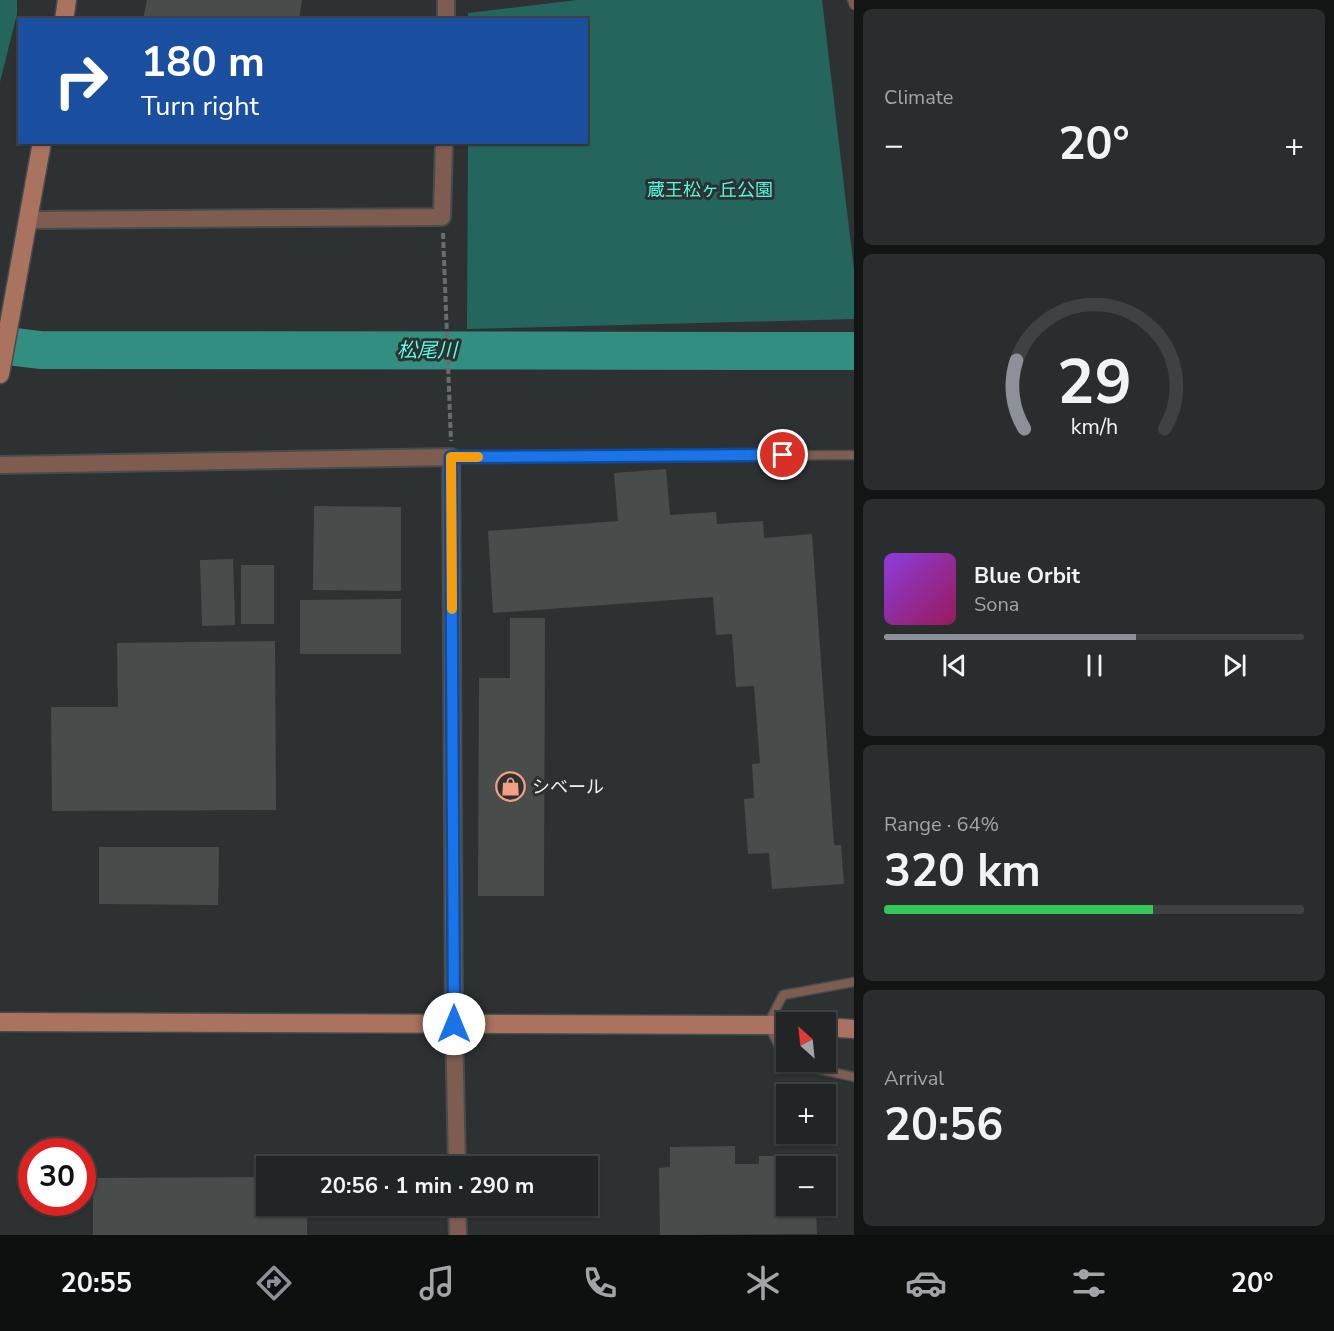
<!DOCTYPE html>
<html lang="en">
<head>
<meta charset="utf-8">
<style>
  :root { --surface:#222525; --page:#2a2d2d; --text:#f1f3f6; --muted:#a2a5a7; --line:#3f4242; --accent:#8c9099 }
  body { margin:0; font-family:"Nunito Sans","Noto Sans JP",sans-serif; background:var(--page); color:var(--text); height:100vh; display:flex; flex-direction:column; font-size:22px; white-space:nowrap }
  * { box-sizing:border-box; margin:0 }
  p { font-size:20px; color:var(--muted) }
  .icon { flex:none; width:33px; height:33px; fill:none; stroke:currentColor; stroke-width:2; stroke-linecap:round; stroke-linejoin:round }
  .map { position:relative; flex:1; overflow:hidden }
  .drawer { display:flex; flex-direction:column; gap:9px; padding:9px; background:#131414; width:480px }
  .drawer>* { flex:none }
  .hud { position:absolute; left:18px; top:18px; width:570px; height:126px; border-radius:0px; box-shadow:0 2px 4px #0004,0 0 0 2px var(--line); background:#1a4fa0; color:#fff; overflow:hidden }
  .needle { width:39px; rotate:333deg }
  .tools { position:absolute; left:776px; top:1012px; display:grid; gap:12px }
  .tools a { display:grid; place-items:center; width:60px; height:60px; border-radius:0px; background:var(--surface); box-shadow:0 2px 4px #0004,0 0 0 2px var(--line); font-size:30px }
  .speed { position:absolute; left:18px; top:1138px; display:flex; gap:12px; font-size:30px; font-weight:700; text-align:center }
  .speed>* { display:grid; place-content:center; width:78px; height:78px; border-radius:50%; background:var(--surface); box-shadow:0 2px 4px #0004,0 0 0 2px var(--line); line-height:1 }
  .speed .limit { border:9px solid #d22; background:#fff; color:#111 }
  .pin { position:absolute; display:grid; place-items:center; width:51px; height:51px; color:#fff; margin:-26px; border:3px solid #fff; border-radius:50%; box-shadow:0 2px 6px #0007 }
  .me { position:absolute; width:66px; margin:-33px; rotate:0deg; stroke-linejoin:round; filter:drop-shadow(0 0 4px #0008) }
  .turn { display:flex; align-items:center; gap:21px; height:126px; padding:0 24px; font-size:27px }
  .turn .icon { width:78px; height:78px; stroke-width:2.5 }
  .turn b { display:block; font-size:42px; line-height:51px }
  .big { font-size:45px; font-weight:700; line-height:1.1 }
  .drawer .card { flex:1; display:flex; flex-direction:column; justify-content:center; gap:9px; min-width:0; padding:0 21px; border-radius:9px; background:var(--page) }
  .drawer .dial { align-items:center; gap:0 }
  .dial svg { height:156px; overflow:visible; fill:none; stroke:var(--line); stroke-width:7; stroke-linecap:round; text-anchor:middle }
  .dial text { fill:var(--text); stroke:none }
  .song { display:flex; align-items:center; gap:18px }
  .cover { width:72px; height:72px; border-radius:9px; background:linear-gradient(135deg,hsl(270 70% 55%),hsl(330 70% 35%)) }
  .played { height:6px; border-radius:3px; background:linear-gradient(90deg,var(--accent) 60%,var(--line) 60%) }
  .keys { display:flex; justify-content:space-around; direction:ltr }
  .heat { display:flex; justify-content:space-between; align-items:center; font-size:33px; direction:ltr }
  .charge { height:9px; border-radius:4px; background:linear-gradient(90deg,#34c759 64%,var(--line) 0) }
  .trip { position:absolute; left:256px; top:1156px; width:342px; height:60px; border-radius:0px; background:var(--surface); box-shadow:0 2px 4px #0004,0 0 0 2px var(--line); font-weight:700; line-height:60px; text-align:center }
  .tab-bar { display:flex; height:96px; justify-content:space-around; align-items:center; background:#0e0f0f; color:var(--muted) }
  .tab-bar .icon { width:42px; height:42px }
  .tab-bar .current { color:var(--accent) }
  .tab-bar b { font-size:27px; color:var(--text) }
  main { display:flex; flex:1; min-height:0 }
  .map>svg:first-child { display:block }
  .green { fill:#24665d }
  .lines { fill:none; stroke-linecap:round; stroke-linejoin:round }
  .river { stroke:#328e81; stroke-width:38 }
  .building { fill:#484d4c }
  .lane-casing { stroke:#484c4c; stroke-width:11 }
  .street-casing { stroke:#484c4c; stroke-width:20 }
  .secondary-casing { stroke:#484c4c; stroke-width:21 }
  .path { stroke:#6a6d6d; stroke-width:4; stroke-dasharray:6 3; stroke-linecap:butt }
  .lane { stroke:#7e5c50; stroke-width:8 }
  .street { stroke:#7e5c50; stroke-width:16 }
  .secondary { stroke:#a97360; stroke-width:18 }
  .route-casing { stroke:#114b97; stroke-width:15 }
  .route { stroke:#1a73e8; stroke-width:10 }
  .slow { stroke:#f59e0b; stroke-width:10 }
  .labels { text-anchor:middle; dominant-baseline:central; stroke-width:6; stroke-linejoin:round; paint-order:stroke }
  .park-label { font-size:18px; fill:#51fae4; stroke:#2d3131 }
  .poi-label { font-size:18px; fill:#eff1f1; stroke:#2d3131; text-anchor:start }
  .water-label { font-size:20px; font-style:italic; fill:#57fee8; stroke:#2d3131 }
</style>
</head>
<body>
<main>
<div class="map">
<svg width="854" height="1235" viewBox="0 0 854 1235">
  <rect width="100%" height="100%" fill="#2d3131"/>
  <g class="green">
    <polygon points="0,0 17,0 17,14 0,82"/>
    <polygon points="577,0 822,0 854,270 854,319 467,329 468,143 586,142 586,20 468,19 468,13"/>
  </g>
  <g class="lines">
    <polyline class="river" points="0,345 40,350 854,351"/>
  </g>
  <g class="building">
    <polygon points="147,0 302,0 299,20 143,20"/>
    <polygon points="666,469 670,515 716,512 717,524 763,521 764,538 812,534 834,845 841,845 844,884 772,889 769,853 748,854 744,799 754,798 752,764 760,763 754,686 736,687 732,634 716,635 713,597 493,613 488,531 618,521 614,473"/>
    <polygon points="314,506 401,507 401,591 313,590"/>
    <polygon points="233,559 235,625 202,626 200,560"/>
    <rect x="241" y="565" width="33" height="59"/>
    <polygon points="401,599 401,654 300,654 300,600"/>
    <polygon points="510,618 545,618 544,896 478,896 479,678 510,678"/>
    <polygon points="275,641 276,810 52,811 51,707 118,707 117,643"/>
    <polygon points="99,847 219,847 218,905 99,904"/>
    <polygon points="735,1146 735,1164 759,1164 759,1156 816,1155 816,1167 786,1167 786,1206 816,1206 817,1234 660,1235 659,1168 670,1167 670,1147"/>
    <polygon points="267,1177 267,1206 307,1206 307,1235 93,1235 93,1178"/>
  </g>
  <g class="lines">
    <defs>
      <g id="lane">
        <polyline points="852,0 854,5"/>
        <polyline points="451,457 854,455"/>
        <polyline points="786,1060 768,1024 783,995 854,982"/>
        <polyline points="787,1062 854,1077"/>
      </g>
      <g id="street">
        <polyline points="446,20 446,0"/>
        <polyline points="28,220 442,217 444,142"/>
        <polyline points="0,465 451,457 454,1024 457,1167"/>
        <polyline points="457,1206 458,1235"/>
      </g>
      <g id="secondary">
        <polyline points="64,20 67,0"/>
        <polyline points="0,374 42,142"/>
        <polyline points="0,1022 786,1025"/>
        <polyline points="825,1027 854,1029"/>
      </g>
    </defs>
    <use href="#lane" class="lane-casing"/>
    <use href="#street" class="street-casing"/>
    <use href="#secondary" class="secondary-casing"/>
    <polyline class="path" points="443,233 451,441"/>
    <use href="#lane" class="lane"/>
    <use href="#street" class="street"/>
    <use href="#secondary" class="secondary"/>
  </g>
  <g class="lines">
    <defs>
      <polyline id="route" points="454,1024 451,457 783,455"/>
    </defs>
    <use href="#route" class="route-casing"/>
    <use href="#route" class="route"/>
    <polyline class="slow" points="452,609 451,457 478,457"/>
  </g>
  <defs>
    <symbol id="shop-ring" viewBox="-11 -11 22 22"><circle r="9.5" fill="#2d3131" stroke="#f39f83" stroke-width="1.5"/><path d="M-5-2.5h2.3a2.7 3.5 0 0 1 5.4 0H5L5.5 6h-11ZM-1.5-2.5h3a1.5 2.3 0 0 0-3 0Z" fill="#f39f83"/></symbol>
  </defs>
  <g fill-rule="evenodd">
    <use href="#shop-ring" x="494" y="770" width="33" height="33"/>
  </g>
  <g class="labels">
    <g class="park-label">
      <text x="710" y="190">蔵王松ヶ丘公園</text>
    </g>
    <g class="poi-label">
      <text x="532" y="787">シベール</text>
    </g>
    <g class="water-label">
      <text x="427" y="350">松尾川</text>
    </g>
  </g>
</svg>
<div class="tools">
<a><svg class="needle" viewBox="-14 -14 28 28"><path d="M0-13l5 13h-10z" fill="#e53935"/><path d="M0 13l5-13h-10z" fill="#a2a5a7"/></svg></a>
<a>+</a>
<a>−</a>
</div>
<div class="speed"><div class="limit">30</div></div>
<div class="pin" style="left:783px;top:455px;background:#d93025"><svg class="icon" aria-label="arrive" viewBox="0 0 24 24"><path d="M6 21V4h12l-3 4 3 4H6"/></svg></div>
<svg class="me" style="left:454px;top:1024px" viewBox="-20 -20 40 40"><circle r="19" fill="#fff"/><path d="M0-13L10 11 0 6-10 11z" fill="#1a73e8"/></svg>
<div class="trip">20:56 · 1 min · 290 m</div>
<div class="hud">
<div class="turn"><svg class="icon" aria-label="right" viewBox="0 0 24 24"><path d="M7 20v-9h11M14 6l5 5-5 5"/></svg><div><b>180 m</b>Turn right</div></div>
</div>
</div>
<section class="drawer">
<div class="card"><p>Climate</p>
<div class="heat"><a>−</a><b class="big">20°</b><a>+</a></div>
</div>
<div class="card dial"><svg viewBox="0 0 100 80">
<path d="M14 69A42 42 0 1 1 86 69"/>
<path d="M14 69A42 42 0 0 1 10 34" stroke="#8c9099"/>
<text x="50" y="56" font-size="32" font-weight="700">29</text>
<text x="50" y="72" font-size="11">km/h</text>
</svg></div>
<div class="card">
<div class="song"><i class="cover"></i><div><b>Blue Orbit</b><p>Sona</p></div></div>
<div class="played"></div>
<div class="keys"><svg class="icon" aria-label="previous" viewBox="0 0 24 24"><path d="M18 5L8 12l10 7zM5 5v14"/></svg><svg class="icon" aria-label="pause" viewBox="0 0 24 24"><path d="M8 5v14M16 5v14"/></svg><svg class="icon" aria-label="next" viewBox="0 0 24 24"><path d="M6 5l10 7-10 7zM19 5v14"/></svg></div>
</div>
<div class="card"><p>Range · 64%</p><b class="big">320 km</b><div class="charge"></div></div>
<div class="card"><p>Arrival</p><b class="big">20:56</b></div>
</section>
</main>
<nav class="tab-bar">
<b>20:55</b>
<svg class="icon current" aria-label="directions" viewBox="0 0 24 24"><path d="M12 3l9 9-9 9-9-9zM9 14v-3h6M13 9l2 2-2 2"/></svg>
<svg class="icon" aria-label="music" viewBox="0 0 24 24"><path d="M9 18V5l10-2v13"/><circle cx="6" cy="18" r="3"/><circle cx="16" cy="16" r="3"/></svg>
<svg class="icon" aria-label="phone" viewBox="0 0 24 24"><path d="M5 4h4l2 5-3 2q2 4 5 5l2-3 5 2v4C11 20 4 13 5 4z"/></svg>
<svg class="icon" aria-label="climate" viewBox="0 0 24 24"><path d="M12 3v18M4 7l16 10M4 17L20 7"/></svg>
<svg class="icon" aria-label="car" viewBox="0 0 24 24"><path d="M5 17H2v-5l4-1 3-4h7l3 4 3 1v5h-3M9 17h6M6 11h13"/><circle cx="7" cy="17" r="2"/><circle cx="17" cy="17" r="2"/></svg>
<svg class="icon" aria-label="filters" viewBox="0 0 24 24"><path d="M4 7h16M4 17h16"/><circle cx="9" cy="7" r="2"/><circle cx="15" cy="17" r="2"/></svg>
<b>20°</b>
</nav>
</body>
</html>
